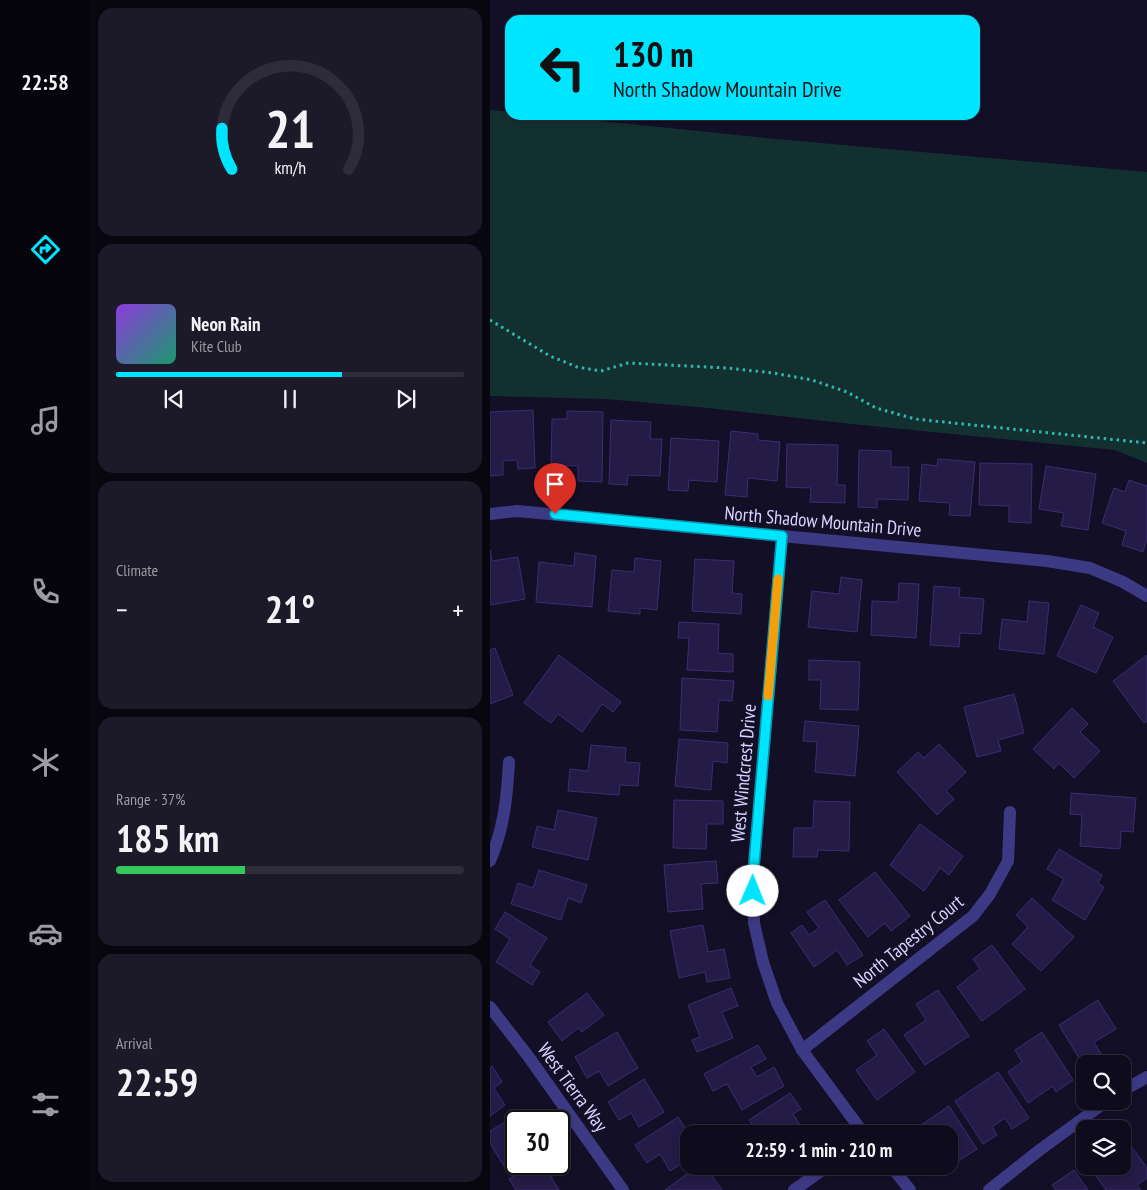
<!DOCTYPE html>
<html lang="en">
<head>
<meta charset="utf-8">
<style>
  :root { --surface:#0e0b1c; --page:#1c1929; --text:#f1f3f6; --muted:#9b9ba3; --line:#2e2b3b; --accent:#00e5ff }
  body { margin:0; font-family:"PT Sans Narrow",sans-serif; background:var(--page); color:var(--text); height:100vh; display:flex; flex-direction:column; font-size:19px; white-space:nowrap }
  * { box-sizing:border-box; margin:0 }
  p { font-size:16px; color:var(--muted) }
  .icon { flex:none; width:28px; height:28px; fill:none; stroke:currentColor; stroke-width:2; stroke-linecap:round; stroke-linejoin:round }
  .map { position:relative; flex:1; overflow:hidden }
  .sheet { display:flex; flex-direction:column; gap:8px; padding:8px; background:#08060f; width:400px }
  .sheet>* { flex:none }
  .top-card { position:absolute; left:15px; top:15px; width:475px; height:105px; border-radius:15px; box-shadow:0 2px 8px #0003,0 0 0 1px var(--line); background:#00e5ff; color:#111; overflow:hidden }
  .buttons { position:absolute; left:586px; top:1055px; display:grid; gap:10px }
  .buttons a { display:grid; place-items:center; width:55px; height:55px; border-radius:10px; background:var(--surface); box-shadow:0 2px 8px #0003,0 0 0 1px var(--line); font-size:25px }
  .speed { position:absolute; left:15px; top:1110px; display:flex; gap:10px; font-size:25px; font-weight:700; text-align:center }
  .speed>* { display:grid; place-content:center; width:65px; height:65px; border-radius:50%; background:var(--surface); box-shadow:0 2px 8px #0003,0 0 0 1px var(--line); line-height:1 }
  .speed .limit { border:2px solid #111; border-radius:8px; background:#fff; color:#111 }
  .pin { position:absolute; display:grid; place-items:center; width:42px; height:42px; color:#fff; margin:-51px -21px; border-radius:50% 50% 50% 0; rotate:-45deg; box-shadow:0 0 5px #0007 }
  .pin .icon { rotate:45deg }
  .me { position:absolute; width:55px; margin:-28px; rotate:1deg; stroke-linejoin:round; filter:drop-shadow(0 0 4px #0008) }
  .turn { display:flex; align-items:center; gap:18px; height:105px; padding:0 25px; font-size:22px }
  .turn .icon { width:65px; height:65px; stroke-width:2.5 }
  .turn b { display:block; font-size:35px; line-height:42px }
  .big { font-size:38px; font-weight:700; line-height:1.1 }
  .sheet .card { flex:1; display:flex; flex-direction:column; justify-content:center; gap:8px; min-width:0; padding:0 18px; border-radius:15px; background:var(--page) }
  .sheet .dial { align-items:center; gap:0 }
  .dial svg { height:130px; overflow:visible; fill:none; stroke:var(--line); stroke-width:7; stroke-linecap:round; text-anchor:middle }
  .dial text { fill:var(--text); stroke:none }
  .song { display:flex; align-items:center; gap:15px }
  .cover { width:60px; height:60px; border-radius:8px; background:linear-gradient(135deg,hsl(270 70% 55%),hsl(160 70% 35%)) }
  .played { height:5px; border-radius:2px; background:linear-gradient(90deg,var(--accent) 65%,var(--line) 65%) }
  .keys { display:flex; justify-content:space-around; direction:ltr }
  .heat { display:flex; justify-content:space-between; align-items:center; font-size:28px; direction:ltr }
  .charge { height:8px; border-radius:4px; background:linear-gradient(90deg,#34c759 37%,var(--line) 0) }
  .trip { position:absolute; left:190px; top:1125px; width:278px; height:50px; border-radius:15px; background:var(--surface); box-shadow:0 2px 8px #0003,0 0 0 1px var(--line); font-weight:700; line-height:50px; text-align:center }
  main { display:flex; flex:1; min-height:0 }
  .tab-bar { display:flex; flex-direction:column; width:90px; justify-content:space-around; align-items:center; background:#06040b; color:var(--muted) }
  .tab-bar .icon { width:35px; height:35px }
  .tab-bar .selected { color:var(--accent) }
  .tab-bar b { font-size:22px; color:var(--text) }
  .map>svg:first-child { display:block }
  .green { fill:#12302f }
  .building { fill:#241b47; stroke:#3b2d73 }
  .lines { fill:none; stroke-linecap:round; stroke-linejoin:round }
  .path { stroke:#2fb8b0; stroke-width:3; stroke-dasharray:2.5 4; stroke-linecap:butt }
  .minor { stroke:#3d3a85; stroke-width:12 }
  .route-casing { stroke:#0095a6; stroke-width:12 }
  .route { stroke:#00e5ff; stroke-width:9 }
  .slow { stroke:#f59e0b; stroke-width:9 }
  .labels { text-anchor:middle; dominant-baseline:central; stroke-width:5; stroke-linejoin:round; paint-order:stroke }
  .street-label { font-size:19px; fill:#d9d4ff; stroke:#130f26 }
</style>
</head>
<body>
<main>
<nav class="tab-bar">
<b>22:58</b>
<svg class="icon selected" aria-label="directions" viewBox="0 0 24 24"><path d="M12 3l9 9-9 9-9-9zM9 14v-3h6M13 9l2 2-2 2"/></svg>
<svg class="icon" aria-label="music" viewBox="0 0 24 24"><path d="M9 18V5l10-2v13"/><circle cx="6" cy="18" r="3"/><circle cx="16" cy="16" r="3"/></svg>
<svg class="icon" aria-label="phone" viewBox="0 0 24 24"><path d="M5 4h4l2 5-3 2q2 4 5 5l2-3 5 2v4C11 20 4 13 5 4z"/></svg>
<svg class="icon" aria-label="climate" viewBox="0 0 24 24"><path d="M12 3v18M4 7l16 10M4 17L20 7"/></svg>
<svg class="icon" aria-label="car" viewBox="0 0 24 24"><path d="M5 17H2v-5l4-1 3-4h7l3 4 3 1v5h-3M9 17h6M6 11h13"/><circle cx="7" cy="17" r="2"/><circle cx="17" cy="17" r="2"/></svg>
<svg class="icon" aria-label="filters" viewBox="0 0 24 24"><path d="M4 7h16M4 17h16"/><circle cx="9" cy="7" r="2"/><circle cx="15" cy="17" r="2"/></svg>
</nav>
<section class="sheet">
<div class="card dial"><svg viewBox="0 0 100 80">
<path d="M14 69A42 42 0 1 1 86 69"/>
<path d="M14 69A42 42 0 0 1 8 44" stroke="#00e5ff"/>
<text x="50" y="56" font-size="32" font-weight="700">21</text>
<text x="50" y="72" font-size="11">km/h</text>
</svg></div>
<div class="card">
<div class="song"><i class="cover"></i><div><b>Neon Rain</b><p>Kite Club</p></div></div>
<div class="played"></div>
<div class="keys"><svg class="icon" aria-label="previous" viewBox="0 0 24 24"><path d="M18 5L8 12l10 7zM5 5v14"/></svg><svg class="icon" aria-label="pause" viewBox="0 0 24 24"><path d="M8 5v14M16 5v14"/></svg><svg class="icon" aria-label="next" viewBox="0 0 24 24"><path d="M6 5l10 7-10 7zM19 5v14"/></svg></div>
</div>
<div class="card"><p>Climate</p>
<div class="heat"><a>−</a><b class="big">21°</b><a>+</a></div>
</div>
<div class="card"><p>Range · 37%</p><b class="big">185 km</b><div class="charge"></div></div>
<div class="card"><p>Arrival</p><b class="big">22:59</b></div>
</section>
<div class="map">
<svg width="657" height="1190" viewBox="0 0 657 1190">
  <rect width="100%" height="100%" fill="#130f26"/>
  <polygon class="green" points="0,110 20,112 20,115 52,115 286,139 657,172 657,463 625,450 362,424 218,408 116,399 0,396"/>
  <g class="building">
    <polygon points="43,410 45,468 28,469 27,460 13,461 13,475 0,476 0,412"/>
    <polygon points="77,411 113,412 112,482 88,481 88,466 61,465 62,419 77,419"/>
    <polygon points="121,420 161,422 160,439 172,439 170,476 138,475 137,485 119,484"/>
    <polygon points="241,431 268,434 268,440 290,442 287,481 258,478 257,497 235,495"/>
    <polygon points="181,438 229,441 227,482 199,480 198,491 178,490"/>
    <polygon points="297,444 348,445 347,485 355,485 355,503 320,502 321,488 296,487"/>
    <polygon points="369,450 401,451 401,467 419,467 418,500 387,499 387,508 368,507"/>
    <polygon points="448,459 485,462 480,516 459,515 460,503 429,501 432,464 447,466"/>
    <polygon points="490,463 542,464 541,523 519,522 519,506 489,505"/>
    <polygon points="556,466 606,474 598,530 571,526 574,513 549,509"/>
    <polygon points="639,480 657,486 657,539 653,552 632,545 636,531 612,523 624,488 635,492"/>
    <polygon points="0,550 2,561 28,557 35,599 0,605"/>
    <polygon points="85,553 106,556 102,607 46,602 49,562 84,566"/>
    <polygon points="145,558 171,561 167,610 150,608 150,614 118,611 122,570 144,572"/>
    <polygon points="205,559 244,561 242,593 252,594 251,614 202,611"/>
    <polygon points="351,577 372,580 367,632 318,627 322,591 349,594"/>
    <polygon points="409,583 429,584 426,638 381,635 382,601 408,602"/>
    <polygon points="444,586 470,588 469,597 494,599 491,634 470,633 469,647 440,645"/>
    <polygon points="539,601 559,603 554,654 509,649 512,619 537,622"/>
    <polygon points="591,605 609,613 603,627 623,637 606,673 567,656"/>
    <polygon points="189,622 229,624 228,653 243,654 243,672 197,670 199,638 188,638"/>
    <polygon points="5,648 23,695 0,704 0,650"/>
    <polygon points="69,655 131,702 123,712 112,704 92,732 68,714 61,723 34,703"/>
    <polygon points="657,655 657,721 654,723 623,681"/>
    <polygon points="319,660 370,662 368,710 330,709 331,680 319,680"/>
    <polygon points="192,678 244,681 242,701 229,700 227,732 190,730"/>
    <polygon points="524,694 534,733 508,740 511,751 487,757 474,707"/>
    <polygon points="582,708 598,724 590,732 610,751 584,778 569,763 564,769 543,749"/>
    <polygon points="315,721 369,726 365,776 325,772 327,742 313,741"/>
    <polygon points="189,739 238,743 237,763 223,761 221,790 185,786"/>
    <polygon points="449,744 476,772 456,791 464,799 447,815 407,772 428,752 434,758"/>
    <polygon points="101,745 136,748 135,762 150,763 148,786 130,785 129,795 78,791 80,769 98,771"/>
    <polygon points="581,793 646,798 643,832 631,831 630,849 590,846 592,815 580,814"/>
    <polygon points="184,800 233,801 233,824 217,824 216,849 183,848"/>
    <polygon points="324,801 360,802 359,851 328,850 327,857 303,857 304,828 323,828"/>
    <polygon points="68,810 107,818 98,860 42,847 47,826 64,830"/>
    <polygon points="430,824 473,856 459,875 450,868 434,891 400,865"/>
    <polygon points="569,849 612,875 608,883 614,887 595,920 562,900 574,879 557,869"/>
    <polygon points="226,861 228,883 211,884 213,909 178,912 174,865"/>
    <polygon points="49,870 97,885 91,903 78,898 71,920 21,904 28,883 43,888"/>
    <polygon points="385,872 420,916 401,931 395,923 378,937 349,900"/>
    <polygon points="542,898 584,937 551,971 522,944 538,927 526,915"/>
    <polygon points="335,900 373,955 357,965 347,950 324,967 301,933 312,925 319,935 329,928 317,912"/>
    <polygon points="15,912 57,938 40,965 50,972 42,985 6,962 20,939 5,929"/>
    <polygon points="213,925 218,952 234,949 240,978 217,982 215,972 189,978 180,931"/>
    <polygon points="502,945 535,989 492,1021 467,987 490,969 483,959"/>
    <polygon points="241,988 248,1006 232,1012 243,1038 207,1052 202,1040 210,1037 198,1005"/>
    <polygon points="448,990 479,1036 435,1065 414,1035 436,1020 426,1004"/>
    <polygon points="97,993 114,1015 92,1032 88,1028 72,1041 58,1022"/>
    <polygon points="608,1000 626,1029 604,1042 614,1059 606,1064 595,1064 595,1068 569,1025"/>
    <polygon points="394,1029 425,1072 387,1100 366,1070 387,1055 377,1041"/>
    <polygon points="127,1032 148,1068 118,1086 109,1071 97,1078 85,1057"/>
    <polygon points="552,1032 583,1080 566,1092 563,1086 538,1103 518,1072 532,1062 525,1050"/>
    <polygon points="268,1045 276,1059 261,1067 267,1077 284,1067 294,1086 252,1110 237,1084 223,1091 214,1074"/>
    <polygon points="2,1066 12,1082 4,1088 15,1105 0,1116 0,1068"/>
    <polygon points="508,1072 539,1118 522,1129 515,1118 502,1127 507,1135 493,1144 465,1101"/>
    <polygon points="154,1079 174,1112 149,1127 141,1113 129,1120 118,1102"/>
    <polygon points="300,1093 311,1109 303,1114 316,1134 269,1134 259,1120"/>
    <polygon points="459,1106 487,1149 445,1176 439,1166 459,1166 459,1134 418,1134"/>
    <polygon points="188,1117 199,1134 199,1159 180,1171 170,1154 157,1163 145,1145"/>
    <polygon points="22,1118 26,1125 26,1161 15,1168 0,1143 0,1131"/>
    <polygon points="639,1143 657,1168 657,1178 647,1185 651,1190 616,1190 599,1166 632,1166 632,1148"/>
    <polygon points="69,1161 74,1169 61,1177 69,1190 26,1190 19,1179 43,1164 69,1164"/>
    <polygon points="208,1166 215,1166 232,1190 175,1190"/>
    <polygon points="584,1170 598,1190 566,1190 562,1185"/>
  </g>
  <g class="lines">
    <polyline class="path" points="0,320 60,356 87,367 111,371 138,363 237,368 283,373 322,380 357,392 386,408 425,419 657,443"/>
    <g class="minor">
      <polyline points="0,514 27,511 557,561 600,568 633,582 657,596"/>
      <polyline points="292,536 263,876 264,923 273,962 287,1003 312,1050 374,1134"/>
      <path d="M 0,861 C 14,828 17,798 19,762"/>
      <polyline points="0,1007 38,1056 133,1190"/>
      <polyline points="312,1050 483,916 500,894 518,861 520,812"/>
      <polyline points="632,1091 657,1077"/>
      <polyline points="401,1166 420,1190"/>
      <polyline points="304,1190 338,1166"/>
      <polyline points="499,1190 551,1149 617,1101"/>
    </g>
  </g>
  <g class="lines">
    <defs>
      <polyline id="route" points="65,514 292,536 263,876 263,891"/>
    </defs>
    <use href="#route" class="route-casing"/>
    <use href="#route" class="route"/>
    <polyline class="slow" points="278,696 288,579"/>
  </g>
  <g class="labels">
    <g class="street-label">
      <text transform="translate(333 521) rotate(5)">North Shadow Mountain Drive</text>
      <text transform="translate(253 773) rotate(-85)">West Windcrest Drive</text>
      <text transform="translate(418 941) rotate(-39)">North Tapestry Court</text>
      <text transform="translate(83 1087) rotate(54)">West Tierra Way</text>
    </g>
  </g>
</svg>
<div class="buttons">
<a><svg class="icon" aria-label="search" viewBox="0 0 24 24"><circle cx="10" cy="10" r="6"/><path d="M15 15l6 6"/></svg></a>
<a><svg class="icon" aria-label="layers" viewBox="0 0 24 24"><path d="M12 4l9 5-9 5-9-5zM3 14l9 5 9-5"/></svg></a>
</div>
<div class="speed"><div class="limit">30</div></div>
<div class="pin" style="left:65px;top:514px;background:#d93025"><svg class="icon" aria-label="arrive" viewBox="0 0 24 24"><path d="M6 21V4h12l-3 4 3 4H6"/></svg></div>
<svg class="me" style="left:263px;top:891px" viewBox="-20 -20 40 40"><circle r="19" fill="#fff"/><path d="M0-13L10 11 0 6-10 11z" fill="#00e5ff"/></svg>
<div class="trip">22:59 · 1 min · 210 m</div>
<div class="top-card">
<div class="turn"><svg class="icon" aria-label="left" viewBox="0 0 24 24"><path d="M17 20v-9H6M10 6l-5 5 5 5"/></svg><div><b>130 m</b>North Shadow Mountain Drive</div></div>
</div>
</div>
</main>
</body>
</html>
